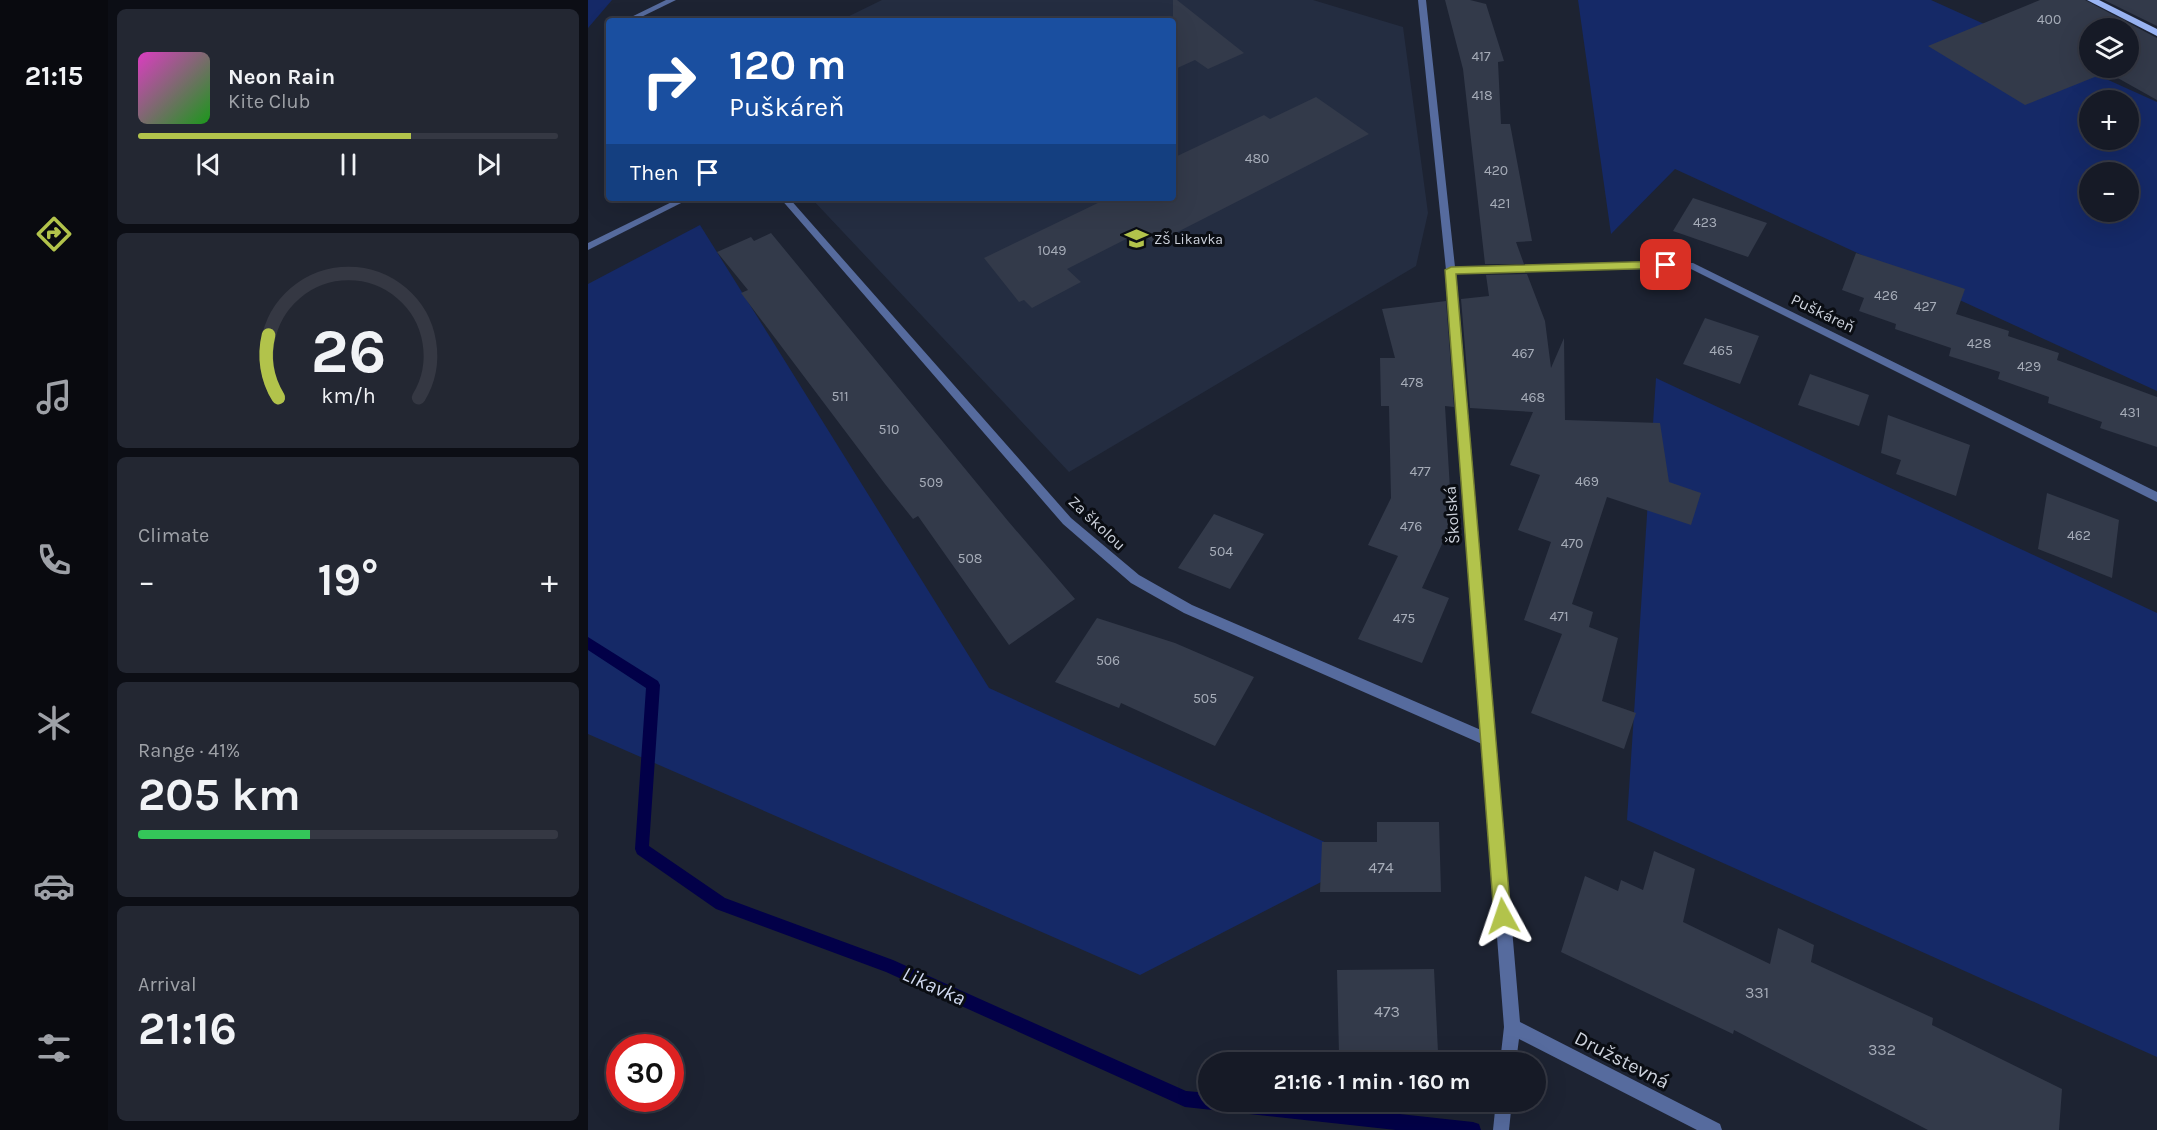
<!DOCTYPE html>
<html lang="en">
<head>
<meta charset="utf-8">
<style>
  :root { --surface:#161a26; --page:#232732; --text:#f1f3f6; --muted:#9ea1a7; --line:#353843; --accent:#b2c34b }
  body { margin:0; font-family:Karla,sans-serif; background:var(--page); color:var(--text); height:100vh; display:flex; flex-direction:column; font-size:22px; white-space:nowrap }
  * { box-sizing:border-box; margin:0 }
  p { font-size:20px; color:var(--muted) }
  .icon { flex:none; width:33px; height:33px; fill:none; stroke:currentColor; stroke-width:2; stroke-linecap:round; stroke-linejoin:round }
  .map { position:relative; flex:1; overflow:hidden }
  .sheet { display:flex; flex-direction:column; gap:9px; padding:9px; background:#0c0e15; width:480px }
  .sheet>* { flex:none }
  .top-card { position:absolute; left:18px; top:18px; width:570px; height:183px; border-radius:6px; box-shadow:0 6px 24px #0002,0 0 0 2px var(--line); background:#1a4fa0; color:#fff; overflow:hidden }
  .tools { position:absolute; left:1491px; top:18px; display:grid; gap:12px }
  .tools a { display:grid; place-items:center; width:60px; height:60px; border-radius:50%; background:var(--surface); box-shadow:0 6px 24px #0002,0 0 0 2px var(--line); font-size:30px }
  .speed { position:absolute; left:18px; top:1034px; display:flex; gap:12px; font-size:30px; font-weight:700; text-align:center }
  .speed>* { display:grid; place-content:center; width:78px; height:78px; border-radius:50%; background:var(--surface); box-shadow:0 6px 24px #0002,0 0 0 2px var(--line); line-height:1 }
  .speed .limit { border:9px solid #d22; background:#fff; color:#111 }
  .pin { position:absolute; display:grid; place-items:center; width:51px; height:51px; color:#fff; margin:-26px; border-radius:12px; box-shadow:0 3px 9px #0006 }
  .me { position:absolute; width:66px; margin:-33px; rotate:355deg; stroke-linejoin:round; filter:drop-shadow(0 0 4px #0008) }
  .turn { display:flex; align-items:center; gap:21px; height:126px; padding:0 24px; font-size:27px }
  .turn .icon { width:78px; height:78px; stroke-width:2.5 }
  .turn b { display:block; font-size:42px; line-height:51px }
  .then { display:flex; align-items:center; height:57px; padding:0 24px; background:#0003; gap:12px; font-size:22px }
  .big { font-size:45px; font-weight:700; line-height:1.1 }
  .sheet .card { flex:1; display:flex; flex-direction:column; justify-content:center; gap:9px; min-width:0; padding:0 21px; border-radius:9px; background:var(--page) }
  .sheet .dial { align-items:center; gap:0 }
  .dial svg { height:156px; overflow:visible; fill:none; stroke:var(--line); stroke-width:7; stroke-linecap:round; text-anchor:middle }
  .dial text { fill:var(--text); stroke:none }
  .song { display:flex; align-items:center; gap:18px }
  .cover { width:72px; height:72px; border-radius:9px; background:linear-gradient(135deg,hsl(310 70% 55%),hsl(120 70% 35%)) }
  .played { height:6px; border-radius:3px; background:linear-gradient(90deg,var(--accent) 65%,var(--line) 65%) }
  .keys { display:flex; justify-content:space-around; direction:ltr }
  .heat { display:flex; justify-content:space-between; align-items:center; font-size:33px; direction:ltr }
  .charge { height:9px; border-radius:4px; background:linear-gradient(90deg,#34c759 41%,var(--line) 0) }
  .trip { position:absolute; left:610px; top:1052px; width:348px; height:60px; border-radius:30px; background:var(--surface); box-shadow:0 6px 24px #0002,0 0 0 2px var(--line); font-weight:700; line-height:60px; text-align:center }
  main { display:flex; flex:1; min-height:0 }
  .tabs { display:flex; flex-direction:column; width:108px; justify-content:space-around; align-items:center; background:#090a0f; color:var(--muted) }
  .tabs .icon { width:42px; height:42px }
  .tabs .active { color:var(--accent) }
  .tabs b { font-size:27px; color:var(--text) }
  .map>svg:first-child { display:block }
  .built { fill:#242d41 }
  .green { fill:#152967; fill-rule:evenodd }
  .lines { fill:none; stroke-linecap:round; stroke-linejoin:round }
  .stream { fill:#020048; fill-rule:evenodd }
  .building { fill:#333a4a; fill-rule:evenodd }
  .street { fill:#566b9e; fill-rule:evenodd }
  .primary { fill:#9ab5f4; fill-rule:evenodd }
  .route { fill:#b2c34b; stroke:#747f31; stroke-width:1.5 }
  .labels { text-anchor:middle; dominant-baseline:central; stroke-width:6; stroke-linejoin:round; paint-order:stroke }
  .number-label { font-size:14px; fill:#a6acb8 }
  .far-poi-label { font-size:14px; fill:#cdd2dc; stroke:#0a0d13; text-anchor:start }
  .street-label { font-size:16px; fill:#cdd2dc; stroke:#0a0d13 }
  .near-number-label { font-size:16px; fill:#a6acb8 }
  .near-street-label { font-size:20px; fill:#cdd2dc; stroke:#0a0d13 }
  .near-water-label { font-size:21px; font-style:italic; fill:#cfd8ee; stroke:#0a0d13 }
</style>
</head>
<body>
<main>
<nav class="tabs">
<b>21:15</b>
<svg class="icon active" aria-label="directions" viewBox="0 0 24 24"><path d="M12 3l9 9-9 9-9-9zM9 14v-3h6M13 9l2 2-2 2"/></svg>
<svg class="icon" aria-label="music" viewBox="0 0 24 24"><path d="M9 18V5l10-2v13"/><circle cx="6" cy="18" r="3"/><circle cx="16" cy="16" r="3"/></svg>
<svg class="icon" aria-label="phone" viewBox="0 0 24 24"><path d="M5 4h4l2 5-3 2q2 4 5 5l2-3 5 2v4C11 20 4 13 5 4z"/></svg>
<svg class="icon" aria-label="climate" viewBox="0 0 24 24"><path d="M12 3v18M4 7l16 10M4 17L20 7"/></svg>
<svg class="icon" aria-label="car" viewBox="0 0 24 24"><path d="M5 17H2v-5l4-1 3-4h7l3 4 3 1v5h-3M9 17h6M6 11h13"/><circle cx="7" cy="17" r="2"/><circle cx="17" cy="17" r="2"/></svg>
<svg class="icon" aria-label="filters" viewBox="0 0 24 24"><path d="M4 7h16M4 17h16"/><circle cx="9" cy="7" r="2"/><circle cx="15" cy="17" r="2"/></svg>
</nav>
<section class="sheet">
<div class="card">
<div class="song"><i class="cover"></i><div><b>Neon Rain</b><p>Kite Club</p></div></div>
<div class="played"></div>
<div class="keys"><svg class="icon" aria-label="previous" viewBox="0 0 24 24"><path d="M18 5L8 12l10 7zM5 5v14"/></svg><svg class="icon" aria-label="pause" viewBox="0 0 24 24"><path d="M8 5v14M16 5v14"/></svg><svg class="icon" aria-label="next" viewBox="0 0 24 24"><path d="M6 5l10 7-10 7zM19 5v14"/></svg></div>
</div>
<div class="card dial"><svg viewBox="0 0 100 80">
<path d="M14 69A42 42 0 1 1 86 69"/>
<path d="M14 69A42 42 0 0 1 9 37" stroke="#b2c34b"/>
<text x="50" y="56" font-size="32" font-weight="700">26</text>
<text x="50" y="72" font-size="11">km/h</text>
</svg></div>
<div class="card"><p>Climate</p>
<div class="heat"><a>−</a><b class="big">19°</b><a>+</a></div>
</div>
<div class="card"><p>Range · 41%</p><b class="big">205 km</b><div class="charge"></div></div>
<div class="card"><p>Arrival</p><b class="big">21:16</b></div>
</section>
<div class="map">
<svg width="1569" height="1130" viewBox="0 0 1569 1130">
  <rect width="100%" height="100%" fill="#1d2332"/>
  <polygon class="built" points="294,0 725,0 815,27 840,213 828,266 481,472 223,198 585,198 585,21 251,21"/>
  <g class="green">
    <polygon points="0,0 24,0 0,28"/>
    <path d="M 990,0 L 1343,0 L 1569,102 L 1569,391 L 1087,169 L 1023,234 ZM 1502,100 L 1540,100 L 1540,140 L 1502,140 ZM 1502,172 L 1540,172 L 1540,212 L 1502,212 Z"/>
    <polygon points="112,225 401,688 776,860 552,975 0,734 0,284"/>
    <polygon points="1068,378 1569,613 1569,1057 1039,820"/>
  </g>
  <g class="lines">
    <polygon class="stream" points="0,637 70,681 72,685 61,846 137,898 305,960 598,1091 621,1093 621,1101 692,1101 885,1122 891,1124 893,1130 808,1130 597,1107 298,972 128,909 49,854 47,849 58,688 0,650"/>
  </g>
  <g class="building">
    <polygon points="585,0 589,0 656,53 620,69 607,60 585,70"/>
    <polygon points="857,0 882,0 898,4 916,61 910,62 913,124 922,124 944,241 928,242 936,264 897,264 875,69"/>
    <path d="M 1452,0 L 1497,0 L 1569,38 L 1569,100 L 1519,72 L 1437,105 L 1340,46 ZM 1502,28 L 1540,28 L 1540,68 L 1502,68 Z"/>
    <polygon points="1516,0 1569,0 1569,26"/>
    <polygon points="728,97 781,134 566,244 552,232 479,269 493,282 444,308 436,300 431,302 396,258 516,200 514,198 585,198 585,158 676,115 682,119"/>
    <polygon points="1105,198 1179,223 1160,257 1085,231"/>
    <polygon points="183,233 420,521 487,599 421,645 330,516 325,519 297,484 153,293 160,290 129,252 163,237 166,241"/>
    <polygon points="1268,253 1377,289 1368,314 1421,331 1420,336 1471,353 1469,360 1569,397 1569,447 1512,428 1514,422 1460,403 1461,397 1410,379 1412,372 1361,356 1363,348 1307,329 1308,324 1271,311 1276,298 1254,290"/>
    <polygon points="939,274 957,321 963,368 976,338 977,420 1072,423 1081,482 1113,493 1103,525 1019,497 984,604 1005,612 1001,627 1030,638 1014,701 1048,713 1036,749 943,713 974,634 936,620 963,542 930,530 952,475 922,465 945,412 882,408 873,299 901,296 898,275"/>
    <polygon points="858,301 866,407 857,406 864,522 834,588 861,598 834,663 770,639 810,556 780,545 803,498 801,406 793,406 792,358 807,358 794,309"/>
    <polygon points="1117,318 1171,336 1152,384 1095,364"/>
    <polygon points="1222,374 1281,395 1271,426 1210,405"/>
    <polygon points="1300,415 1382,445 1368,496 1308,474 1313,460 1293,453"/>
    <polygon points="1459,493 1531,520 1524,578 1450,549"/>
    <polygon points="626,514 676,534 642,589 590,568"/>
    <polygon points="509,618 587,643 666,677 627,746 533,703 531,708 467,682"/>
    <polygon points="789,822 851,822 853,892 732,892 734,842 789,842"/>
    <polygon points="1066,851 1107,869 1095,922 1182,964 1190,928 1226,945 1223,962 1345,1018 1344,1025 1474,1089 1471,1130 1340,1130 1146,1030 1145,1034 973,952 997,876 1030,891 1033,880 1055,890"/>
    <polygon points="846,969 850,1052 751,1054 749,970"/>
  </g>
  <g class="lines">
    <g class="street">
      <polygon points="78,0 88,0 45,21 35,21"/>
      <polygon points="830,0 838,0 867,267 1105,263 1569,492 1569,502 1101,268 868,273 932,1022 1132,1124 1134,1130 1109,1130 931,1039 928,1062 912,1062 916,1027 894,744 596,613 543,583 475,524 192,198 201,198 483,518 551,575 604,605 893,730 858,270"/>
      <polygon points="92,198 103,198 0,250 0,243"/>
      <polygon points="908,1101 924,1101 921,1130 905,1130"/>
    </g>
    <polygon class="primary" points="1499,0 1511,0 1569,29 1569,36"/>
  </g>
  <polygon class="route" points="1078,261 1083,265 1081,268 868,274 923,916 921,922 915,925 909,922 906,916 857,270 863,267"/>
  <defs>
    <symbol id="school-bare" viewBox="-9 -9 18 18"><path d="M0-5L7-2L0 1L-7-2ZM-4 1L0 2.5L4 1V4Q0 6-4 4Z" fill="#b2c34b" stroke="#0a0d13" stroke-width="2.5" paint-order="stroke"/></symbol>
  </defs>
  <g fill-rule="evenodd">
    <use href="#school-bare" x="532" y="222" width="33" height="33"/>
  </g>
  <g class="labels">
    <g class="number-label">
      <text x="1461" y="19">400</text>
      <text x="893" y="56">417</text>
      <text x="894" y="95">418</text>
      <text x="669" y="158">480</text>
      <text x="908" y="170">420</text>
      <text x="912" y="203">421</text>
      <text x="1117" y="222">423</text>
      <text x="464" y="250">1049</text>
      <text x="1298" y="295">426</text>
      <text x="1337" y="306">427</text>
      <text x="1391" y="343">428</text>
      <text x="1133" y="350">465</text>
      <text x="935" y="353">467</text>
      <text x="1441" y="366">429</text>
      <text x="824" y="382">478</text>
      <text x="252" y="396">511</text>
      <text x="945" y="397">468</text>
      <text x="1542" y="412">431</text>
      <text x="301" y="429">510</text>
      <text x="832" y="471">477</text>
      <text x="999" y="481">469</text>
      <text x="343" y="482">509</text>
      <text x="823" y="526">476</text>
      <text x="1491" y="535">462</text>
      <text x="984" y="543">470</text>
      <text x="633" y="551">504</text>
      <text x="382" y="558">508</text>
      <text x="971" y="616">471</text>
      <text x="816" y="618">475</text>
      <text x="520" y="660">506</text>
      <text x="617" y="698">505</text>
    </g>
    <g class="far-poi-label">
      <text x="566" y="239">ZŠ Likavka</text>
    </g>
    <g class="street-label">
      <text transform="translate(1235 313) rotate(26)">Puškáreň</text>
      <text transform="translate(864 515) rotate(-94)">Školská</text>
      <text transform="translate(509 523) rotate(43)">Za školou</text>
    </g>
    <g class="near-number-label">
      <text x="793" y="867">474</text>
      <text x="1169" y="992">331</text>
      <text x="799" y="1011">473</text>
      <text x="1294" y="1049">332</text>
    </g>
    <g class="near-street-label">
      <text transform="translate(1034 1060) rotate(27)">Družstevná</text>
    </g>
    <g class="near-water-label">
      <text transform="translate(346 986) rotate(24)">Likavka</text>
    </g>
  </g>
</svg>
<div class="tools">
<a><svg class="icon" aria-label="layers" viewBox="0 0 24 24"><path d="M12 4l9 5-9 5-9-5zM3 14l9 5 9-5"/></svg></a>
<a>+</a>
<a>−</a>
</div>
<div class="speed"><div class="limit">30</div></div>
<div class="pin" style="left:1078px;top:265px;background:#d93025"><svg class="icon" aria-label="arrive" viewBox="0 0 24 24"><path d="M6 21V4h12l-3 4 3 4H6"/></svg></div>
<svg class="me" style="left:915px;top:916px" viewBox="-20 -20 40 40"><path d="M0-17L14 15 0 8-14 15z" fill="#b2c34b" stroke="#fff" stroke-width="4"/></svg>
<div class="trip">21:16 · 1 min · 160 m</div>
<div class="top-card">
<div class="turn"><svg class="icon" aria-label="right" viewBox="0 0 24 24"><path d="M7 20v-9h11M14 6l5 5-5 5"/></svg><div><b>120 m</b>Puškáreň</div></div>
<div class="then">Then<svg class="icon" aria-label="arrive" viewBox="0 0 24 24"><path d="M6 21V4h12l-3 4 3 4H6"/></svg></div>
</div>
</div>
</main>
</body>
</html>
